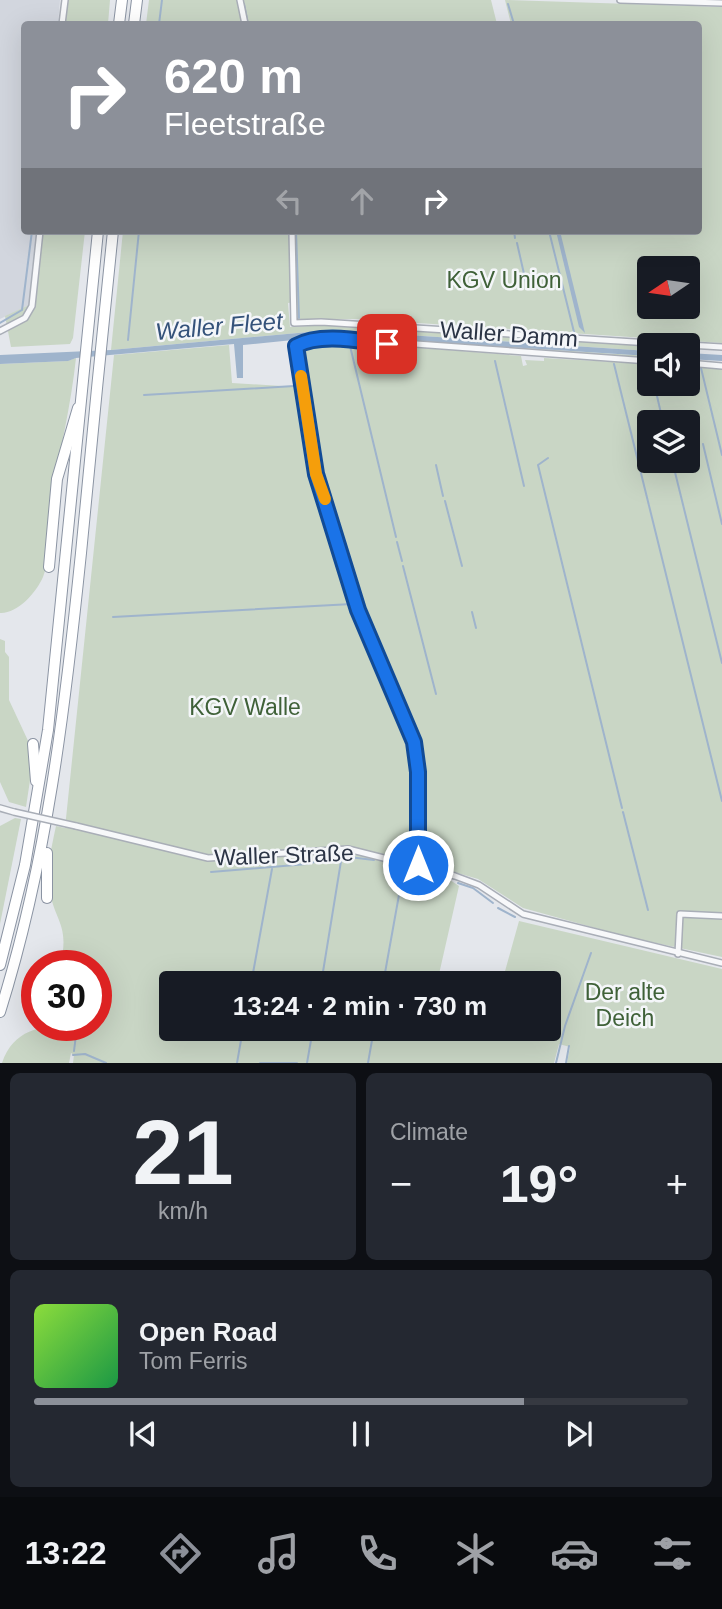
<!DOCTYPE html>
<html lang="en">
<head>
<meta charset="utf-8">
<style>
  :root { --surface:#171b24; --page:#242831; --text:#f1f3f6; --muted:#9ea1a6; --line:#363941; --accent:#8c9099 }
  body { margin:0; font-family:Helvetica,sans-serif; background:var(--page); color:var(--text); height:100vh; display:flex; flex-direction:column; font-size:26px; white-space:nowrap }
  * { box-sizing:border-box; margin:0 }
  p { font-size:23px; color:var(--muted) }
  .icon { flex:none; width:38px; height:38px; fill:none; stroke:currentColor; stroke-width:2; stroke-linecap:round; stroke-linejoin:round }
  .map { position:relative; height:1063px; overflow:hidden }
  .side { display:flex; flex-direction:column; gap:10px; padding:10px; background:#0d0f14; flex:1 }
  .side>* { flex:none }
  .banner { position:absolute; left:21px; top:21px; width:681px; height:214px; border-radius:7px; box-shadow:0 7px 28px #0002; background:#8c9099; color:#fff; overflow:hidden }
  .needle { width:46px; rotate:257deg }
  .tools { position:absolute; left:637px; top:256px; display:grid; gap:14px }
  .tools a { display:grid; place-items:center; width:63px; height:63px; border-radius:7px; background:var(--surface); box-shadow:0 7px 28px #0002; font-size:35px }
  .speed { position:absolute; left:21px; top:950px; display:flex; gap:14px; font-size:35px; font-weight:700; text-align:center }
  .speed>* { display:grid; place-content:center; width:91px; height:91px; border-radius:50%; background:var(--surface); box-shadow:0 7px 28px #0002; line-height:1 }
  .speed .limit { border:10px solid #d22; background:#fff; color:#111 }
  .pin { position:absolute; display:grid; place-items:center; width:60px; height:60px; color:#fff; margin:-30px; border-radius:14px; box-shadow:0 4px 10px #0006 }
  .me { position:absolute; width:77px; margin:-38px; rotate:0deg; stroke-linejoin:round; filter:drop-shadow(0 0 5px #0008) }
  .turn { display:flex; align-items:center; gap:24px; height:147px; padding:0 28px; font-size:32px }
  .turn .icon { width:91px; height:91px; stroke-width:2.5 }
  .turn b { display:block; font-size:49px; line-height:60px }
  .lanes { display:flex; align-items:center; height:66px; padding:0 28px; background:#0003; justify-content:center; gap:35px; direction:ltr }
  .lanes .off { opacity:.35 }
  .big { font-size:52px; font-weight:800; line-height:1.1 }
  .side .widget { flex:1; display:flex; flex-direction:column; justify-content:center; gap:10px; min-width:0; padding:0 24px; border-radius:10px; background:var(--page) }
  .side .dial { align-items:center; gap:0 }
  .dial b { font-size:91px; line-height:1 }
  .song { display:flex; align-items:center; gap:21px }
  .cover { width:84px; height:84px; border-radius:10px; background:linear-gradient(135deg,hsl(90 70% 55%),hsl(140 70% 35%)) }
  .played { height:7px; border-radius:4px; background:linear-gradient(90deg,var(--accent) 75%,var(--line) 75%) }
  .keys { display:flex; justify-content:space-around; direction:ltr }
  .heat { display:flex; justify-content:space-between; align-items:center; font-size:38px; direction:ltr }
  .side .tiles { flex:1; display:grid; gap:10px; grid-template-columns:1fr 1fr }
  .widget:last-child { grid-column:span 2 }
  .trip { position:absolute; left:159px; top:971px; width:402px; height:70px; border-radius:7px; background:var(--surface); box-shadow:0 7px 28px #0002; font-weight:800; line-height:70px; text-align:center }
  .dock { display:flex; height:112px; justify-content:space-around; align-items:center; background:#090b0e; color:var(--muted) }
  .dock .icon { width:49px; height:49px }
  .dock .selected { color:var(--accent) }
  .dock b { font-size:32px; color:var(--text) }
  .map>svg:first-child { display:block }
  .built { fill:#d2d6de }
  .green { fill:#c9d6c5; fill-rule:evenodd }
  .water { fill:#9fb4cc }
  .lines { fill:none; stroke-linecap:round; stroke-linejoin:round }
  .stream { stroke:#9fb4cc; stroke-width:2 }
  .minor-casing { stroke:#a9aeb7; stroke-width:8 }
  .motorway-casing { stroke:#8b94a3; stroke-width:12 }
  .minor { stroke:#f7f8fa; stroke-width:5 }
  .motorway { stroke:#fff; stroke-width:10 }
  .minor-bridge-casing { stroke:#a9aeb7; stroke-width:8; stroke-linecap:butt }
  .minor-bridge { stroke:#f7f8fa; stroke-width:5 }
  .route-casing { stroke:#114b97; stroke-width:18 }
  .route { stroke:#1a73e8; stroke-width:12 }
  .slow { stroke:#f59e0b; stroke-width:12 }
  .labels { text-anchor:middle; dominant-baseline:central; stroke-width:5; stroke-linejoin:round; paint-order:stroke }
  .park-label { font-size:23px; fill:#3f6138; stroke:#f4f6f9 }
  .street-label { font-size:23px; fill:#2b3445; stroke:#f4f6f9 }
  .water-label { font-size:24px; font-style:italic; fill:#34527a; stroke:#f4f6f9 }
</style>
</head>
<body>
<div class="map">
<svg width="722" height="1063" viewBox="0 0 722 1063">
  <rect width="100%" height="100%" fill="#e4e7ec"/>
  <polygon class="built" points="0,0 60,0 58,24 24,24 24,231 37,231 29,305 0,319"/>
  <g class="green">
    <polygon points="68,0 110,0 108,24 65,24"/>
    <polygon points="149,0 491,0 497,24 146,24"/>
    <path d="M 505,0 L 722,7 L 722,343 L 356,319 L 298,320 L 296,302 L 288,303 L 290,327 L 330,325 L 649,345 L 649,351 L 331,330 L 111,350 L 123,231 L 698,231 L 698,24 L 511,24 ZM 649,268 L 688,268 L 688,306 L 649,306 Z"/>
    <polygon points="37,231 85,231 73,338 70,344 11,347 5,316 29,305"/>
    <polygon points="332,336 649,356 649,359 347,339 299,342 296,354 293,354 291,339"/>
    <path d="M 316,343 L 363,343 L 521,356 L 523,366 L 527,365 L 525,360 L 544,361 L 544,358 L 649,364 L 649,383 L 688,383 L 688,366 L 722,369 L 722,957 L 628,937 L 523,908 L 478,879 L 410,859 L 407,866 L 447,878 L 459,886 L 437,983 L 172,984 L 172,1029 L 550,1029 L 550,984 L 484,983 L 486,977 L 502,982 L 519,921 L 722,969 L 722,1063 L 567,1063 L 570,1047 L 559,1044 L 554,1063 L 73,1063 L 74,1055 L 71,1053 L 69,1063 L 2,1063 C 17,1019 60,1026 96,1026 L 96,966 L 60,966 C 71,923 53,921 49,886 C 47,866 52,845 56,826 L 65,828 L 114,355 L 229,345 L 232,383 L 298,387 L 307,386 L 304,345 ZM 649,422 L 688,422 L 688,460 L 649,460 Z"/>
    <path d="M 76,358 C 71,405 60,450 52,497 C 48,522 53,553 43,577 C 36,593 17,614 0,613 L 0,364 L 67,361 Z"/>
    <polygon points="0,639 5,641 5,652 9,657 9,700 30,745 32,767 26,807 9,802 0,782"/>
    <polygon points="15,818 21,819 0,924 0,826"/>
  </g>
  <g class="water">
    <polygon points="556,231 560,231 585,333 579,327"/>
    <polygon points="331,330 649,351 649,356 332,336 243,345 243,378 237,378 234,344 76,358 68,361 0,364 0,355 111,350"/>
    <polygon points="688,353 722,355 722,361 688,359"/>
  </g>
  <g class="lines">
    <g class="stream">
      <polyline points="244,4 248,24"/>
      <polyline points="508,4 514,24"/>
      <polyline points="159,24 162,0"/>
      <polyline points="296,231 299,318"/>
      <polyline points="514,231 515,238"/>
      <polyline points="549,231 574,332"/>
      <polyline points="517,243 527,287"/>
      <polyline points="0,323 22,310 32,231"/>
      <polyline points="128,340 139,231"/>
      <polyline points="350,346 396,537"/>
      <polyline points="495,361 524,486"/>
      <polyline points="614,364 722,801"/>
      <polyline points="701,368 722,455"/>
      <polyline points="654,383 663,422"/>
      <polyline points="144,395 294,386"/>
      <polyline points="703,444 722,524"/>
      <polyline points="548,458 538,465 622,808"/>
      <polyline points="672,460 722,663"/>
      <polyline points="436,465 443,496"/>
      <polyline points="445,501 462,566"/>
      <polyline points="397,542 402,561"/>
      <polyline points="403,566 436,694"/>
      <polyline points="342,574 370,650"/>
      <polyline points="472,612 476,628"/>
      <polyline points="113,617 352,604"/>
      <polyline points="623,812 648,910"/>
      <polyline points="340,856 374,860"/>
      <polyline points="385,863 449,880"/>
      <polyline points="211,872 307,864 337,856"/>
      <polyline points="458,883 473,888 493,903"/>
      <polyline points="498,908 515,917"/>
      <polyline points="251,984 272,869"/>
      <polyline points="321,984 342,855"/>
      <polyline points="383,984 404,867"/>
      <polyline points="74,1051 77,1027"/>
      <polyline points="73,1055 85,1054 106,1063"/>
      <polyline points="237,1063 243,1029"/>
      <polyline points="260,1063 297,1063"/>
      <polyline points="307,1063 313,1029"/>
      <polyline points="368,1063 374,1029"/>
      <polyline points="556,1063 565,1026 591,953"/>
      <polyline points="566,1063 569,1046"/>
    </g>
    <defs>
      <g id="minor">
        <polyline points="240,0 245,24"/>
        <polyline points="620,0 722,3"/>
        <polyline points="62,24 65,0"/>
        <polyline points="292,231 294,323 321,322 682,345"/>
        <polyline points="0,331 25,318 32,306 40,231"/>
        <polyline points="688,345 722,347"/>
        <polyline points="688,363 722,366"/>
        <polyline points="0,808 14,812"/>
        <polyline points="76,826 208,858 348,849 455,876 479,885 523,914 722,963"/>
        <polyline points="418,865 418,772 414,742 358,610 316,474 296,346 304,342 347,339 649,361"/>
        <polyline points="678,954 680,914 722,916"/>
      </g>
      <g id="motorway">
        <polyline points="119,24 122,0"/>
        <polyline points="134,24 137,0"/>
        <polyline points="49,567 57,479 78,408"/>
        <polyline points="33,744 36,781"/>
        <polyline points="47,898 47,853"/>
        <polyline points="0,965 25,865 48,730 98,231"/>
        <path d="M 0,1012 C 47,862 65,709 81,553 C 91,446 102,338 113,231"/>
      </g>
    </defs>
    <use href="#minor" class="minor-casing"/>
    <use href="#motorway" class="motorway-casing"/>
    <use href="#minor" class="minor"/>
    <use href="#motorway" class="motorway"/>
    <defs>
      <polyline id="minor-bridge" points="14,812 76,826"/>
    </defs>
    <use href="#minor-bridge" class="minor-bridge-casing"/>
    <use href="#minor-bridge" class="minor-bridge"/>
  </g>
  <g class="lines">
    <defs>
      <path id="route" d="M 387,344 C 361,341 320,332 296,346 L 316,474 L 358,610 L 414,742 L 418,772 L 418,865"/>
    </defs>
    <use href="#route" class="route-casing"/>
    <use href="#route" class="route"/>
    <polyline class="slow" points="301,376 316,474 325,499"/>
  </g>
  <g class="labels">
    <g class="park-label">
      <text x="504" y="280">KGV Union</text>
      <text x="245" y="707">KGV Walle</text>
      <text x="625" y="992">Der alte<tspan x="625" dy="26">Deich</tspan></text>
    </g>
    <g class="street-label">
      <text transform="translate(509 334) rotate(4)">Waller Damm</text>
      <text transform="translate(284 855) rotate(-2)">Waller Straße</text>
    </g>
    <g class="water-label">
      <text transform="translate(219 326) rotate(-5)">Waller Fleet</text>
    </g>
  </g>
</svg>
<div class="tools">
<a><svg class="needle" viewBox="-14 -14 28 28"><path d="M0-13l5 13h-10z" fill="#e53935"/><path d="M0 13l5-13h-10z" fill="#9ea1a6"/></svg></a>
<a><svg class="icon" aria-label="sound" viewBox="0 0 24 24"><path d="M4 9h4l5-4v14l-5-4H4zM17 9q2 3 0 6"/></svg></a>
<a><svg class="icon" aria-label="layers" viewBox="0 0 24 24"><path d="M12 4l9 5-9 5-9-5zM3 14l9 5 9-5"/></svg></a>
</div>
<div class="speed"><div class="limit">30</div></div>
<div class="pin" style="left:387px;top:344px;background:#d93025"><svg class="icon" aria-label="arrive" viewBox="0 0 24 24"><path d="M6 21V4h12l-3 4 3 4H6"/></svg></div>
<svg class="me" style="left:418px;top:865px" viewBox="-20 -20 40 40"><circle r="17" fill="#1a73e8" stroke="#fff" stroke-width="3"/><path d="M0-11L8 9 0 5-8 9z" fill="#fff"/></svg>
<div class="trip">13:24 · 2 min · 730 m</div>
<div class="banner">
<div class="turn"><svg class="icon" aria-label="right" viewBox="0 0 24 24"><path d="M7 20v-9h11M14 6l5 5-5 5"/></svg><div><b>620 m</b>Fleetstraße</div></div>
<div class="lanes"><svg class="icon off" aria-label="left" viewBox="0 0 24 24"><path d="M17 20v-9H6M10 6l-5 5 5 5"/></svg><svg class="icon off" aria-label="ahead" viewBox="0 0 24 24"><path d="M12 20V5M6 11l6-6 6 6"/></svg><svg class="icon" aria-label="right" viewBox="0 0 24 24"><path d="M7 20v-9h11M14 6l5 5-5 5"/></svg></div>
</div>
</div>
<section class="side">
<div class="tiles">
<div class="widget dial"><b>21</b><p>km/h</p></div>
<div class="widget"><p>Climate</p>
<div class="heat"><a>−</a><b class="big">19°</b><a>+</a></div>
</div>
<div class="widget">
<div class="song"><i class="cover"></i><div><b>Open Road</b><p>Tom Ferris</p></div></div>
<div class="played"></div>
<div class="keys"><svg class="icon" aria-label="previous" viewBox="0 0 24 24"><path d="M18 5L8 12l10 7zM5 5v14"/></svg><svg class="icon" aria-label="pause" viewBox="0 0 24 24"><path d="M8 5v14M16 5v14"/></svg><svg class="icon" aria-label="next" viewBox="0 0 24 24"><path d="M6 5l10 7-10 7zM19 5v14"/></svg></div>
</div>
</div>
</section>
<nav class="dock">
<b>13:22</b>
<svg class="icon selected" aria-label="directions" viewBox="0 0 24 24"><path d="M12 3l9 9-9 9-9-9zM9 14v-3h6M13 9l2 2-2 2"/></svg>
<svg class="icon" aria-label="music" viewBox="0 0 24 24"><path d="M9 18V5l10-2v13"/><circle cx="6" cy="18" r="3"/><circle cx="16" cy="16" r="3"/></svg>
<svg class="icon" aria-label="phone" viewBox="0 0 24 24"><path d="M5 4h4l2 5-3 2q2 4 5 5l2-3 5 2v4C11 20 4 13 5 4z"/></svg>
<svg class="icon" aria-label="climate" viewBox="0 0 24 24"><path d="M12 3v18M4 7l16 10M4 17L20 7"/></svg>
<svg class="icon" aria-label="car" viewBox="0 0 24 24"><path d="M5 17H2v-5l4-1 3-4h7l3 4 3 1v5h-3M9 17h6M6 11h13"/><circle cx="7" cy="17" r="2"/><circle cx="17" cy="17" r="2"/></svg>
<svg class="icon" aria-label="filters" viewBox="0 0 24 24"><path d="M4 7h16M4 17h16"/><circle cx="9" cy="7" r="2"/><circle cx="15" cy="17" r="2"/></svg>
</nav>
</body>
</html>
